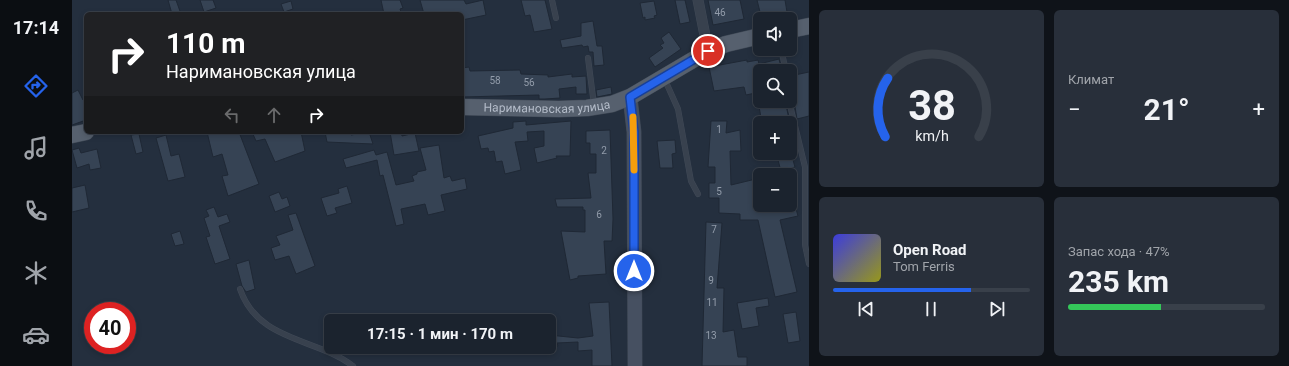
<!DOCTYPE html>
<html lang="ru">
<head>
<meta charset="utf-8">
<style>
  :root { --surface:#1b232e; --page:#282f3a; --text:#f1f3f6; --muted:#a0a4aa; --line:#39404a; --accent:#2563eb }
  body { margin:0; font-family:Roboto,sans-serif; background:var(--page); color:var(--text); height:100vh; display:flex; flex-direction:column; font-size:15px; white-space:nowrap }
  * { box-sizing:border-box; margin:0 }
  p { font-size:13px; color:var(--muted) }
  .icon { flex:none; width:22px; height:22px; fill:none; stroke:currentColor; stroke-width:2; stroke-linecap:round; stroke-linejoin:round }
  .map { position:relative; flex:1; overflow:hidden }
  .panel { display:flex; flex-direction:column; gap:10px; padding:10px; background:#0f1319; width:480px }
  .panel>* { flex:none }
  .guide { position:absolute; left:12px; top:12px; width:380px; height:122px; border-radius:6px; box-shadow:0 2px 6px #0003,0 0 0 1px var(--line); background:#202124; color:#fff; overflow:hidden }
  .tools { position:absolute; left:681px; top:12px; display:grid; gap:8px }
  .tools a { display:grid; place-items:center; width:44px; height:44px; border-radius:6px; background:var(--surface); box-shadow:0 2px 6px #0003,0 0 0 1px var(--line); font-size:20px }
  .speed { position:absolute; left:12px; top:302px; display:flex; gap:8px; font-size:20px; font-weight:700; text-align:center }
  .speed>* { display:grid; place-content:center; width:52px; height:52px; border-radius:50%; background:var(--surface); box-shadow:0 2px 6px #0003,0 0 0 1px var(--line); line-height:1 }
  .speed .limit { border:6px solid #d22; background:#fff; color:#111 }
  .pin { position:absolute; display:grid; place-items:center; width:34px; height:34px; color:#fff; margin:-17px; border:2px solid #fff; border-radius:50%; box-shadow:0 1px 4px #0007 }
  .me { position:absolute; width:44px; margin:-22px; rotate:0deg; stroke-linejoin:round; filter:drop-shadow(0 0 3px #0008) }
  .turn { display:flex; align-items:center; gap:14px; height:84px; padding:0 16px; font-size:18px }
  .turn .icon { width:52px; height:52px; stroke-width:2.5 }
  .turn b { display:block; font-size:28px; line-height:34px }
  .lanes { display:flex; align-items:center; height:38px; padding:0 16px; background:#0003; justify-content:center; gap:20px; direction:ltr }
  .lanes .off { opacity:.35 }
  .big { font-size:30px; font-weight:700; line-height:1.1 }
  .panel .card { flex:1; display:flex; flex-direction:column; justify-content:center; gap:6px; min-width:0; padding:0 14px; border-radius:6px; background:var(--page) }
  .panel .dial { align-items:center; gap:0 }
  .dial svg { height:104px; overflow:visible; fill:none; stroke:var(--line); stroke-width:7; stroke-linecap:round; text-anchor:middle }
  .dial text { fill:var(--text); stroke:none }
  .song { display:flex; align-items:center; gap:12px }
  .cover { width:48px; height:48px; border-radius:6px; background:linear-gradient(135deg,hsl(240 70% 55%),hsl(60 70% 35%)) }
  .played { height:4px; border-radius:2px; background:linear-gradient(90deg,var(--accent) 70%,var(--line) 70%) }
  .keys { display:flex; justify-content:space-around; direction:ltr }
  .heat { display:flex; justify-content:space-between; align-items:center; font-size:22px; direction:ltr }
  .charge { height:6px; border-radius:3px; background:linear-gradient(90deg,#34c759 47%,var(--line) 0) }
  .panel .tiles { flex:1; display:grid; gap:10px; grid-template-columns:repeat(2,1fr) }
  .trip { position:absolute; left:252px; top:314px; width:232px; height:40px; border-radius:6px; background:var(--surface); box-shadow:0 2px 6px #0003,0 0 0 1px var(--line); font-weight:700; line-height:40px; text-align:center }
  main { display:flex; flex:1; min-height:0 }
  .dock { display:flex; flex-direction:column; width:72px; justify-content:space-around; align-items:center; background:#0b0e12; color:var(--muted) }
  .dock .icon { width:28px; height:28px }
  .dock .selected { color:var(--accent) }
  .dock b { font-size:18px; color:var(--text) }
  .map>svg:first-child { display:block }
  .building { fill:#364354; stroke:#1f2835 }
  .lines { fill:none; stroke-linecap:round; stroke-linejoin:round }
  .lane-casing { stroke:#414a57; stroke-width:6 }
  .street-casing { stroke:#414a57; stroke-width:11 }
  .secondary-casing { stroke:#414a57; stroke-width:15 }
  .primary-casing { stroke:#414a57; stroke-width:17 }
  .lane { stroke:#38414e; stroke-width:5 }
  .street { stroke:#38414e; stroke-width:10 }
  .secondary { stroke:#465061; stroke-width:14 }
  .primary { stroke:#56606e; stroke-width:16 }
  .route-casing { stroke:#184099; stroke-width:10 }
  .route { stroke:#2563eb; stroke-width:7 }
  .slow { stroke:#f59e0b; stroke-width:7 }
  .labels { text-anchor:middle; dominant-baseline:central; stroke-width:4; stroke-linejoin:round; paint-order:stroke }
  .number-label { font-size:10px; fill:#929caa }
  .street-label { font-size:12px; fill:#b4bcc9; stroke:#1d2633 }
</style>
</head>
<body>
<main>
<nav class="dock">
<b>17:14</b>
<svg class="icon selected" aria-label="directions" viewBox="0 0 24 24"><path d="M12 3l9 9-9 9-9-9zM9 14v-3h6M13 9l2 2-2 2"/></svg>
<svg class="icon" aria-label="music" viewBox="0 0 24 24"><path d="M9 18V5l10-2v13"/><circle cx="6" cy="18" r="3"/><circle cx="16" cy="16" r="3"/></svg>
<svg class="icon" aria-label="phone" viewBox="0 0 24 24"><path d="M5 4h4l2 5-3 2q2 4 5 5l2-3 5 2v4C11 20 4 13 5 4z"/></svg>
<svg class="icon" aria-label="climate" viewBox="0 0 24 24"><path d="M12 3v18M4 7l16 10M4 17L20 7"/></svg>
<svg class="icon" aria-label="car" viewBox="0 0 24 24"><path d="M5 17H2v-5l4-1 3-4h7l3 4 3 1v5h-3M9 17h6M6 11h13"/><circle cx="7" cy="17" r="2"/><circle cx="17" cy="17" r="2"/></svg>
</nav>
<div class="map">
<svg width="737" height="366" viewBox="0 0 737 366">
  <rect width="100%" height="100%" fill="#242f3e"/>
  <g class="building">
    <polygon points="96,0 104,0 109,14 100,14"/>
    <polygon points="128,0 141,0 144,8 132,12"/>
    <polygon points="309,0 328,0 331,8 328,9 329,12 312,14"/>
    <polygon points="348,0 392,0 394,4 411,0 414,15 390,20 390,14 352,14"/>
    <polygon points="449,0 473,0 480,29 462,32 458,15 453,16"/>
    <polygon points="603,0 613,0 618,22 608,24"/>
    <polygon points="636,0 668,0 672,19 641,25"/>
    <polygon points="685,0 713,0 715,12 689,16"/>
    <polygon points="219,1 221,9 212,12 209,4"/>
    <polygon points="582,1 585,15 582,16 583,18 573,20 573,17 571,18 568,3"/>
    <polygon points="521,21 525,46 530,46 532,65 522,66 521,52 517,52 516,46 511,47 510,45 490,48 488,40 509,36 509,23"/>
    <polygon points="597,32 609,49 583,67 577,58 591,48 588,45 592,43 589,38"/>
    <polygon points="707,59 710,71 688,71 688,92 674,95 672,87 642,91 637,67 675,60 675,62 686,60 687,64"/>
    <polygon points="397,67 398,71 448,70 449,74 476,75 476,77 500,74 500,77 514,76 515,94 504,94 504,87 487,89 488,98 473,99 467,99 467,95 390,97 390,68"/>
    <polygon points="737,72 737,116 725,119 718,76"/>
    <polygon points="539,87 540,94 525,97 524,90"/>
    <polygon points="6,90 11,100 14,99 14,120 0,125 0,93"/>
    <polygon points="686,101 713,101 718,123 690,123"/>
    <polygon points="454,121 454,125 499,121 498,156 484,156 485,158 465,163 462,148 472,146 472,131 455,132 456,141 443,142 449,170 433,174 430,161 424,162 422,151 417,152 416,148 409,149 406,136 441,128 441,122"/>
    <polygon points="639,121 655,121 654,133 668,130 669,151 658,151 659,185 688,178 688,205 723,205 726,216 708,220 725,292 703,297 686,220 668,220 668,214 647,213 647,198 637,198 637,183 643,183 643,167 636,167"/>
    <polygon points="538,130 541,219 540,241 532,241 534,274 506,276 506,278 498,280 489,231 513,232 513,210 511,210 511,207 485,207 483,199 519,198 516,173 524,173 524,154 518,154 518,143 514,143 514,131"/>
    <polygon points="135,132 167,132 187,184 156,196 150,176 156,175 150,154 141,157"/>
    <polygon points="180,132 229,132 233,151 203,162 193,139 184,141"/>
    <polygon points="253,132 279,132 279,135 297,132 301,144 255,142"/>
    <polygon points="318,132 329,132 330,136 343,133 347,151 322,155"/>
    <polygon points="67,134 71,152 64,154 59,135"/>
    <polygon points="94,135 99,156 107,154 113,177 96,181 84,138"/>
    <polygon points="603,140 604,153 600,154 601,168 588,168 585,141"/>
    <polygon points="367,145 372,178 378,176 380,181 393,178 395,189 369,195 373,211 356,215 353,204 329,209 332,224 324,226 311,175 308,176 305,160 274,168 271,159 302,150 304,155 315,152 324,185 342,181 340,176 345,174 345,172 354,170 348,148"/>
    <polygon points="7,148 9,153 25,149 29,168 18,170 17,164 5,168 0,150"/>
    <polygon points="704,153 719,153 723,167 709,171"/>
    <polygon points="13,185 17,208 0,212 0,188"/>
    <polygon points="275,186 280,203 263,208 265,213 255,216 249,198 267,193 266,189"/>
    <polygon points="207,192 210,199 215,197 218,206 203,212 197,196"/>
    <polygon points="142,207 146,217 155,214 158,222 147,226 158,259 143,264 134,237 138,236 132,218 137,216 134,210"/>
    <polygon points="224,213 243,266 224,274 217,256 203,260 199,248 208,245 204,236 221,230 216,215"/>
    <polygon points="634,222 650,223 645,288 652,288 651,332 662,330 666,357 675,357 675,366 630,366"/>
    <polygon points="108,231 112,244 103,246 99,234"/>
    <polygon points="177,260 183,289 174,292 170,286 164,264"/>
    <polygon points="696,298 697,306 684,308 687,326 670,329 665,303"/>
    <polygon points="537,302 540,366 520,366 520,350 506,351 506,342 485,343 486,346 478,346 477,335 506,338 521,336 517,303"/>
    <polygon points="724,312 728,341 716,343 711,314"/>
  </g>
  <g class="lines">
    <defs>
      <g id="lane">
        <polyline points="480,0 484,18"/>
        <polyline points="709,49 714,71"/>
        <polyline points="516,58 522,105"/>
        <polyline points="593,80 606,109 619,181 626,194"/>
        <polyline points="717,101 733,167 733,245 737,264"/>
        <path d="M 168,289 C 186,342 245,338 281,366"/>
      </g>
      <polyline id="street" points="626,0 636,51"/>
      <polyline id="secondary" points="558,97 562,132 563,366"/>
      <g id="primary">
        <polyline points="718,30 737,26"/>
        <path id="s1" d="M 390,107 L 487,109 L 515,108 L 540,104 L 558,97 L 636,51 L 654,44 L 688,36"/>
        <polyline points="0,135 14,132"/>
      </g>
    </defs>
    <use href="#lane" class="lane-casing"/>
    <use href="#street" class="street-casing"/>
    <use href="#secondary" class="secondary-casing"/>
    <use href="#primary" class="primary-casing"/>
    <use href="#lane" class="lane"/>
    <use href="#street" class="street"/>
    <use href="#secondary" class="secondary"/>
    <use href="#primary" class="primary"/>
  </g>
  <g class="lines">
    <defs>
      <polyline id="route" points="562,271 562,132 558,97 636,51"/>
    </defs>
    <use href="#route" class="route-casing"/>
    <use href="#route" class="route"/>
    <polyline class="slow" points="561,117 562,170"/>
  </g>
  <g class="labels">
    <g class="number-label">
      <text x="648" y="12">46</text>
      <text x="423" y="80">58</text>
      <text x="457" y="82">56</text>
      <text x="647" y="129">1</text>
      <text x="532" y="150">2</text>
      <text x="647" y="191">5</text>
      <text x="527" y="214">6</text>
      <text x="642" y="229">7</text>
      <text x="639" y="280">9</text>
      <text x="640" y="302">11</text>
      <text x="639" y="335">13</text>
    </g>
    <g class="street-label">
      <text stroke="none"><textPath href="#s1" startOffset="85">Наримановская улица</textPath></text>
    </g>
  </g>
</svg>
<div class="tools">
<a><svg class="icon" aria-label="sound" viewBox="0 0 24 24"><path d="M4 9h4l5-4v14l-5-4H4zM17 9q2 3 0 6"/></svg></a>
<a><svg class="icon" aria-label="search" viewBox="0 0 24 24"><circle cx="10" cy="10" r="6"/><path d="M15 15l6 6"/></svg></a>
<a>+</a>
<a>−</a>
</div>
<div class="speed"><div class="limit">40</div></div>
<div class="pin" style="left:636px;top:51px;background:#d93025"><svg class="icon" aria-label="arrive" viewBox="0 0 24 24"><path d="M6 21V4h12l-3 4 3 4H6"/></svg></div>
<svg class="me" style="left:562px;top:271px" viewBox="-20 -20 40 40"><circle r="17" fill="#2563eb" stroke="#fff" stroke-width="3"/><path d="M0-11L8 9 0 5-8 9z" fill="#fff"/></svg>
<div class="trip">17:15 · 1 мин · 170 m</div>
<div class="guide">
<div class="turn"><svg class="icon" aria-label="right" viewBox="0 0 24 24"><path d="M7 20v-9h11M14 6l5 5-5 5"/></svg><div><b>110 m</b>Наримановская улица</div></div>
<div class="lanes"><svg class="icon off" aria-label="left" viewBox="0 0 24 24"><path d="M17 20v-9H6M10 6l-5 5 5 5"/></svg><svg class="icon off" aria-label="ahead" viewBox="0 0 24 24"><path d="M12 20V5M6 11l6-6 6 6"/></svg><svg class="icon" aria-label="right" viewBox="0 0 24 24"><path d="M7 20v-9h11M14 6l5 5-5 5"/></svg></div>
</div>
</div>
<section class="panel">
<div class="tiles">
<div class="card dial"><svg viewBox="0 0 100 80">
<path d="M14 69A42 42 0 1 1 86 69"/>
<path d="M14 69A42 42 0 0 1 16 24" stroke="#2563eb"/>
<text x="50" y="56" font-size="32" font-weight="700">38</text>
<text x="50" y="72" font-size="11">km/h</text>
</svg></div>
<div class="card"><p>Климат</p>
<div class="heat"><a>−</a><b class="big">21°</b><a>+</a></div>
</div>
<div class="card">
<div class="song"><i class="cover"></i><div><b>Open Road</b><p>Tom Ferris</p></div></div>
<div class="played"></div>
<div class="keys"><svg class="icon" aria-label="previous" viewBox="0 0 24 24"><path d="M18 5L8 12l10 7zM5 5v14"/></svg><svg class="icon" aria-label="pause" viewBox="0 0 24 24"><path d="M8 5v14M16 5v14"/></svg><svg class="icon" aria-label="next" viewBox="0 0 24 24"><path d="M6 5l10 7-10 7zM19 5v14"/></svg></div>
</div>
<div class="card"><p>Запас хода · 47%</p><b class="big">235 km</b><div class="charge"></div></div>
</div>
</section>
</main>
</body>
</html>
